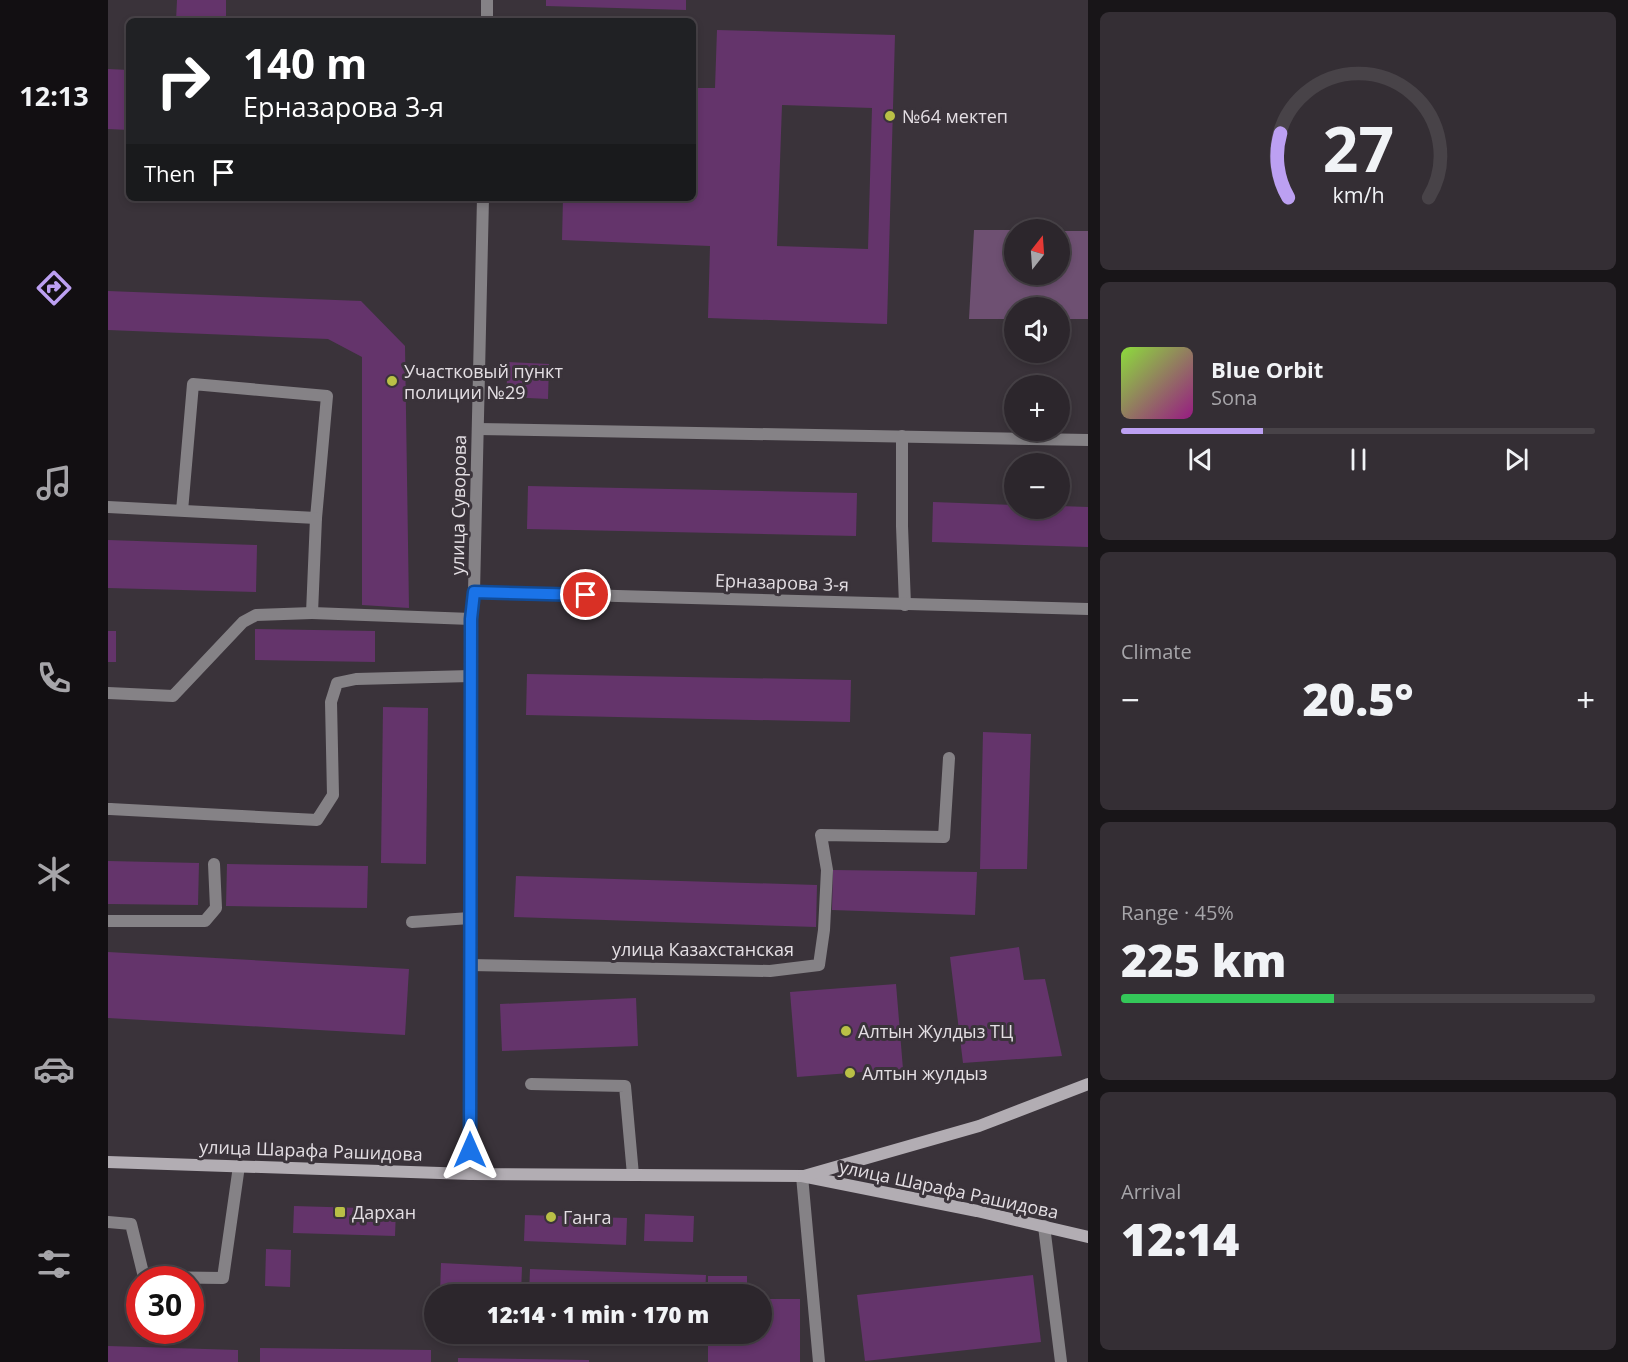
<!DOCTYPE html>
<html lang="en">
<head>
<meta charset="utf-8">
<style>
  :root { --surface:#2c262c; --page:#342e34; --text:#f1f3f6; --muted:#a6a5a9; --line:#484348; --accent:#bca0f2 }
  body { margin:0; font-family:"Open Sans",sans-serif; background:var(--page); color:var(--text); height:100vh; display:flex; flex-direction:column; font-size:22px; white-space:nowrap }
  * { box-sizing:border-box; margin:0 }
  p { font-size:20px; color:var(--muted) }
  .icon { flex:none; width:33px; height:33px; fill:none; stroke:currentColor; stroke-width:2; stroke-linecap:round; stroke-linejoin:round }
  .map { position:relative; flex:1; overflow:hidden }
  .panel { display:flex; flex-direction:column; gap:12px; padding:12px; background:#181518; width:540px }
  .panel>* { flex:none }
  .banner { position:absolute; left:18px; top:18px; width:570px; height:183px; border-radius:9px; box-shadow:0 3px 9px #0003,0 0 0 2px var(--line); background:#202124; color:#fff; overflow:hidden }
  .needle { width:39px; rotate:17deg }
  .controls { position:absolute; left:896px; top:219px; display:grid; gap:12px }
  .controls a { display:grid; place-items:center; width:66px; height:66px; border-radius:50%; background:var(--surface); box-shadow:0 3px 9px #0003,0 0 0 2px var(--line); font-size:30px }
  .speed { position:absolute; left:18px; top:1266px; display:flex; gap:12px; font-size:30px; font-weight:700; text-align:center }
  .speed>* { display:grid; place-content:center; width:78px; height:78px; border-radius:50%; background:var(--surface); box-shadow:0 3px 9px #0003,0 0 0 2px var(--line); line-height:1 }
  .speed .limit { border:9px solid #d22; background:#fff; color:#111 }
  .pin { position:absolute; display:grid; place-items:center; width:51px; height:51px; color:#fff; margin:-26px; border:3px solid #fff; border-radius:50%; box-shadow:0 2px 6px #0007 }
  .me { position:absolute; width:66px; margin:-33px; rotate:0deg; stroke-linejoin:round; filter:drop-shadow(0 0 4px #0008) }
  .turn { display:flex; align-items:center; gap:21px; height:126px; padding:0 18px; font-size:27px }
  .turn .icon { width:78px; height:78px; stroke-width:2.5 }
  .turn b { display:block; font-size:42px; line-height:51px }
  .then { display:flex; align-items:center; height:57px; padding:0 18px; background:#0003; gap:12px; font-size:22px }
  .big { font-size:45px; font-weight:800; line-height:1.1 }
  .panel .card { flex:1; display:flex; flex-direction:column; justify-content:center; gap:9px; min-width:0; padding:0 21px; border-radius:9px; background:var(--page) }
  .panel .dial { align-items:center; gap:0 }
  .dial svg { height:156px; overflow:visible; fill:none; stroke:var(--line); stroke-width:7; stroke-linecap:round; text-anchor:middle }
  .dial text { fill:var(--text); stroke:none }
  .song { display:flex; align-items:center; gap:18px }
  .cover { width:72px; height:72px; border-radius:9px; background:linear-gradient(135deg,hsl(90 70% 55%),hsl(310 70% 35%)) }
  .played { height:6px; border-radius:3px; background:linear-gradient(90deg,var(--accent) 30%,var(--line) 30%) }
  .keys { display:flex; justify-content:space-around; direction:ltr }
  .heat { display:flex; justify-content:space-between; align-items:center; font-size:33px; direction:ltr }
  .charge { height:9px; border-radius:4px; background:linear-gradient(90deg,#34c759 45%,var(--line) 0) }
  .trip { position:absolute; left:316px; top:1284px; width:348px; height:60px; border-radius:30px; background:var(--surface); box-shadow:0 3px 9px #0003,0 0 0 2px var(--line); font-weight:800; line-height:60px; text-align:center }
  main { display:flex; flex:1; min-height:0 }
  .menu { display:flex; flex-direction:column; width:108px; justify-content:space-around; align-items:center; background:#120f12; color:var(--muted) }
  .menu .icon { width:42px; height:42px }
  .menu .active { color:var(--accent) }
  .menu b { font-size:27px; color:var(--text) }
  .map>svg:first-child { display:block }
  .green { fill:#6e5072 }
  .building { fill:#64346b; fill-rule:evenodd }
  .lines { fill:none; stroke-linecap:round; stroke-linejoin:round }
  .lane { stroke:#858286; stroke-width:12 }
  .street { stroke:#858286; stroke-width:12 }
  .secondary { stroke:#b2adb3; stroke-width:12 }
  .route-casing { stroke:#114b97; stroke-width:15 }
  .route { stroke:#1a73e8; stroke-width:10 }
  .poi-dot { fill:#b9c046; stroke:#3a333a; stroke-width:2 }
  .labels { text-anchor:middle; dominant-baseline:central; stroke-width:6; stroke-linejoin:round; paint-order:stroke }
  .poi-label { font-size:18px; fill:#e4dfe4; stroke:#3a333a; text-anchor:start }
  .street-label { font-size:18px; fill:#e4dfe4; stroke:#3a333a }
</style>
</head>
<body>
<main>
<nav class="menu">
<b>12:13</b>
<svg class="icon active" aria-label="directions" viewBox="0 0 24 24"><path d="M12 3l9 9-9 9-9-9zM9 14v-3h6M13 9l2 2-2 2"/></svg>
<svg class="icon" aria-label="music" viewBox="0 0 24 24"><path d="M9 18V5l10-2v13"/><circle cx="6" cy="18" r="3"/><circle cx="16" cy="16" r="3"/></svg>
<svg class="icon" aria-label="phone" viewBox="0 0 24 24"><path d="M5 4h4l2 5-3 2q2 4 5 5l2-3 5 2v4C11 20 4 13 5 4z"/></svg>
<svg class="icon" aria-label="climate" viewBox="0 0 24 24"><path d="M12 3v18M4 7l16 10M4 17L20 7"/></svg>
<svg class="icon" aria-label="car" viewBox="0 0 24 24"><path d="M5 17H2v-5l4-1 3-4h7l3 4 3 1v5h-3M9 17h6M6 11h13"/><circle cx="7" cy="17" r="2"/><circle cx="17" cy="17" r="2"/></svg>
<svg class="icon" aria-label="filters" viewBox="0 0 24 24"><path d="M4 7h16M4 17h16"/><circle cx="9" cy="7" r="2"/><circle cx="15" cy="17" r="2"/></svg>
</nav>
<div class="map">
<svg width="980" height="1362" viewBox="0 0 980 1362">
  <rect width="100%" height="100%" fill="#3a333a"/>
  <polygon class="green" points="866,230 906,230 906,274 951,274 951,231 980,231 980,319 951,319 951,308 906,308 906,319 861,319"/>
  <g class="building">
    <polygon points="69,0 118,0 118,21 68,21"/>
    <polygon points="438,0 578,0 578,10 438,6"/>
    <path d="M 609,30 L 787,35 L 779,324 L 600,318 L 602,246 L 454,240 L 455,198 L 585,198 L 585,88 L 607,88 ZM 674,105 L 764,108 L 760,249 L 669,246 Z"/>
    <polygon points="0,69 21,70 21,130 0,129"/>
    <polygon points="0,291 253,301 297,346 301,608 254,605 254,357 220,339 0,330"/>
    <polygon points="400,362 441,364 440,399 398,397"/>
    <polygon points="420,486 749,493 748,536 419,529"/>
    <polygon points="825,502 906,505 906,508 951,508 951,506 980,507 980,547 824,542"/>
    <polygon points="0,540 149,545 148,592 0,588"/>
    <polygon points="147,629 267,631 267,662 147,660"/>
    <rect x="0" y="631" width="8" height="31"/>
    <polygon points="419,674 743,680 742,722 418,715"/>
    <polygon points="275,707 320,708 318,864 273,863"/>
    <polygon points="875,732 923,734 919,869 872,869"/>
    <polygon points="0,861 91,863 90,905 0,904"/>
    <polygon points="119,864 260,866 259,908 118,906"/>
    <polygon points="725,870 869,872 867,915 724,910"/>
    <polygon points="408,876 709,885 708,927 406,917"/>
    <polygon points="911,947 916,980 937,979 954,1056 855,1063 842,957"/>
    <polygon points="0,952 301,969 297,1035 0,1018"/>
    <polygon points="788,984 795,1069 689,1077 682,992"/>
    <polygon points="528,998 530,1046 394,1051 392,1004"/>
    <polygon points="186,1206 288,1209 287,1236 185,1233"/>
    <polygon points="537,1214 586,1216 585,1242 536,1241"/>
    <polygon points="417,1215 519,1218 518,1245 416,1241"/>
    <polygon points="158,1249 183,1250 182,1287 157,1286"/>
    <polygon points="333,1263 414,1267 413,1294 332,1294"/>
    <polygon points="422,1269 598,1275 597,1294 421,1294"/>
    <polygon points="925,1275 933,1342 757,1361 749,1295"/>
    <rect x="600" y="1276" width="39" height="18"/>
    <polygon points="654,1299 692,1299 692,1362 600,1362 600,1334 654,1334"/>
    <polygon points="0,1346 130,1350 130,1362 0,1362"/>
    <polygon points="152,1348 323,1350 323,1362 152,1362"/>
    <polygon points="350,1358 481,1360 481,1362 350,1362"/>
  </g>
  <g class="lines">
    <g class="lane">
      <polyline points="370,429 980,440"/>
      <polyline points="794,436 794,526 797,605"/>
      <polyline points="0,507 208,518 219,396 85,384 74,511"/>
      <polyline points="208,518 204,613 363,619"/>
      <polyline points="0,693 65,696 135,622 148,615 204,613"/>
      <polyline points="2,809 209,820 225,795 223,702 229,683 248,679 363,676"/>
      <polyline points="0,921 97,921 108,908 106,864"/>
      <polyline points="304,922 362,918"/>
      <polyline points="362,965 662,971 711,965 716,930 719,870 713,835 836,837 841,758"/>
      <polyline points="423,1084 517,1086 525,1175"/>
      <polyline points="0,1222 23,1224 36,1277 115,1278 131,1166"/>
      <polyline points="936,1226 953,1362"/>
    </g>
    <g class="street">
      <polyline points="379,21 379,0"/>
      <polyline points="366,592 980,609"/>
      <polyline points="0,809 2,809"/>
      <polyline points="362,1174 363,619 366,592 375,198"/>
      <polyline points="694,1176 711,1362"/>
    </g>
    <g class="secondary">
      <polyline points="0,1162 362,1174 694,1176 869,1211 980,1237"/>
      <polyline points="696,1176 871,1126 980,1084"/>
    </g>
  </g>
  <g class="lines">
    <defs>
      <polyline id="route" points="362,1150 363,619 366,592 478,595"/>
    </defs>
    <use href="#route" class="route-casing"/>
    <use href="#route" class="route"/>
  </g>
  <g class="poi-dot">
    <circle cx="782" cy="116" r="6"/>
    <circle cx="284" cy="381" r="6"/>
    <circle cx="738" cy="1031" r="6"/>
    <circle cx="742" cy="1073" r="6"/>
    <rect x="226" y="1206" width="12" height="12" rx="3"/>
    <circle cx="443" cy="1217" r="6"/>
  </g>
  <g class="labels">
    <g class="poi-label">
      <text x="794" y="116">№64 мектеп</text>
      <text x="296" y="371">Участковый пункт<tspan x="296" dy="21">полиции №29</tspan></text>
      <text x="750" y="1031">Алтын Жулдыз ТЦ</text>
      <text x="754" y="1073">Алтын жулдыз</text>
      <text x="244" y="1212">Дархан</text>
      <text x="455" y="1217">Ганга</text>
    </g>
    <g class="street-label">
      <text transform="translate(350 505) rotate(-89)">улица Суворова</text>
      <text transform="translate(674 582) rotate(2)">Ерназарова 3-я</text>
      <text x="595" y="949">улица Казахстанская</text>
      <text transform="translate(203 1150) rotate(2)">улица Шарафа Рашидова</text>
      <text transform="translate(841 1189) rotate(12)">улица Шарафа Рашидова</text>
    </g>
  </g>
</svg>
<div class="controls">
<a><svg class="needle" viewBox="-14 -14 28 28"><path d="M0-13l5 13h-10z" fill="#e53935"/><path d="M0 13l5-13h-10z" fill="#a6a5a9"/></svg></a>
<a><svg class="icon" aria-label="sound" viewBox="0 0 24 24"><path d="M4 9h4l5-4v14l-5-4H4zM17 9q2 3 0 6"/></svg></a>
<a>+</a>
<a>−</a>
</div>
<div class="speed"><div class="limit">30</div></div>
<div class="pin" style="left:478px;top:595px;background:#d93025"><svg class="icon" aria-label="arrive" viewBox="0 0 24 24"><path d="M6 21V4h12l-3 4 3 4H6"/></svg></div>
<svg class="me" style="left:362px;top:1150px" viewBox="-20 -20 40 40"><path d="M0-17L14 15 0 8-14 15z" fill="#1a73e8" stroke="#fff" stroke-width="4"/></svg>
<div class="trip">12:14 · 1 min · 170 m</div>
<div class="banner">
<div class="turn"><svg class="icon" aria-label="right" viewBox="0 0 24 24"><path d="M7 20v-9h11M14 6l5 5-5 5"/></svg><div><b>140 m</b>Ерназарова 3-я</div></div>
<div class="then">Then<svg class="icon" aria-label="arrive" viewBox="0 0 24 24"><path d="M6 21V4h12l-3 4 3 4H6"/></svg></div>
</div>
</div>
<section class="panel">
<div class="card dial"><svg viewBox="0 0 100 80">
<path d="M14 69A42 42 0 1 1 86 69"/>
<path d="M14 69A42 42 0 0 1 10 36" stroke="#bca0f2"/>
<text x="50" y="56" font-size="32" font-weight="700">27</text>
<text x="50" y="72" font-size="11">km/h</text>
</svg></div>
<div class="card">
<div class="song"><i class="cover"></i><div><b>Blue Orbit</b><p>Sona</p></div></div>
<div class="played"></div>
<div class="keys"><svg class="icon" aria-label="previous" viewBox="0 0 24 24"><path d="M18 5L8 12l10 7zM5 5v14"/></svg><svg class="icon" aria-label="pause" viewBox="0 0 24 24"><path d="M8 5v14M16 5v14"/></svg><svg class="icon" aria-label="next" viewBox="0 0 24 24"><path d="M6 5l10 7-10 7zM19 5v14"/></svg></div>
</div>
<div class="card"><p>Climate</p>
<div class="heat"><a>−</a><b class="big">20.5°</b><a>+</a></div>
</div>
<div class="card"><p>Range · 45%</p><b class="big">225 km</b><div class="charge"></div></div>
<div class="card"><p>Arrival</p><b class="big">12:14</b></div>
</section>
</main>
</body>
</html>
